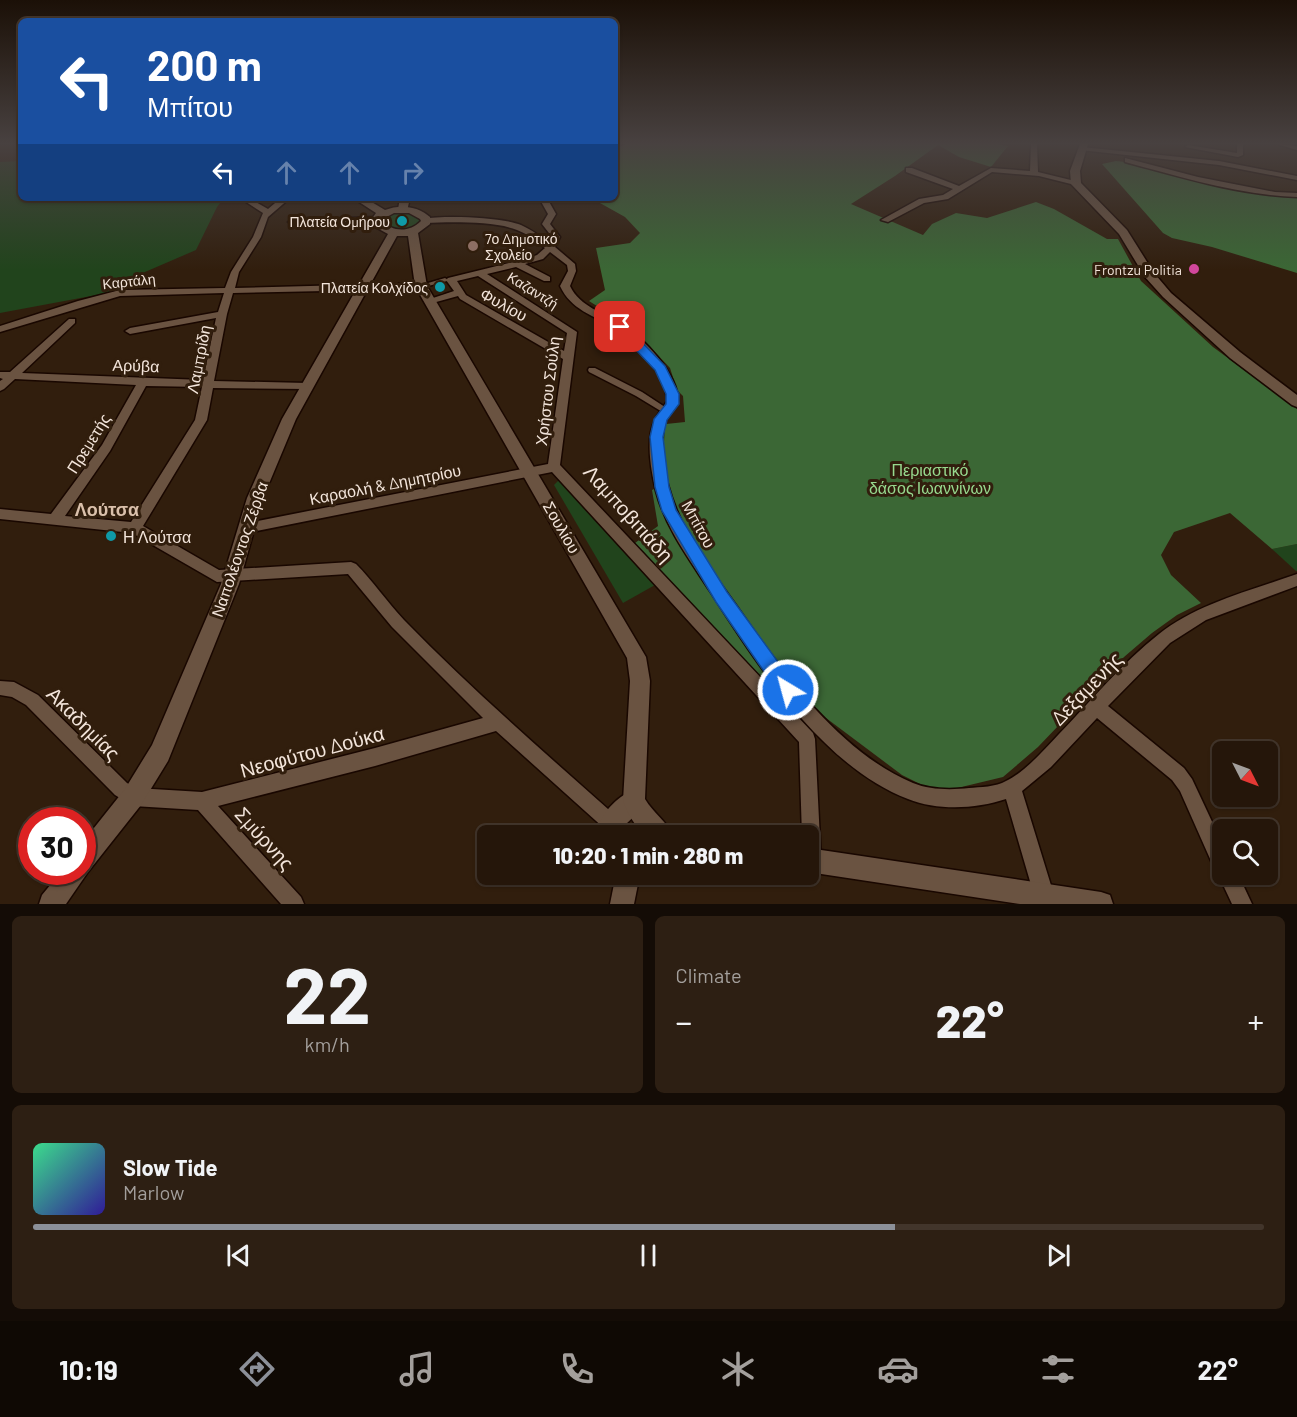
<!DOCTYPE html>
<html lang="en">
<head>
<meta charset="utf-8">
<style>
  :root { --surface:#25160a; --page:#2d1f13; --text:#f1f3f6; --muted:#a39f9c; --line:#42352b; --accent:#8c9099 }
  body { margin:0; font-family:Barlow,sans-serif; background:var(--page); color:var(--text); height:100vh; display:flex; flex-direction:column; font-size:22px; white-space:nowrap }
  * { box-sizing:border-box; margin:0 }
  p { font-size:20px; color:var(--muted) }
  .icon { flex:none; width:33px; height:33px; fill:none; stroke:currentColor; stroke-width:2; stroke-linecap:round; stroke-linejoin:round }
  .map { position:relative; height:904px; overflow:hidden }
  .sheet { display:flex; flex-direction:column; gap:12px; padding:12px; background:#140c06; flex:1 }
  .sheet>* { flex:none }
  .hud { position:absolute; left:18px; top:18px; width:600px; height:183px; border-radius:9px; box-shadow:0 2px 4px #0004,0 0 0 2px var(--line); background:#1a4fa0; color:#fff; overflow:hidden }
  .needle { width:39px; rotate:132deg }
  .fabs { position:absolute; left:1212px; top:741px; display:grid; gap:12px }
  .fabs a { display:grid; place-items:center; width:66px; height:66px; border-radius:9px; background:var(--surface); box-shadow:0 2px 4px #0004,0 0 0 2px var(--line); font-size:30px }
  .speed { position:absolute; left:18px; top:807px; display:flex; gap:12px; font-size:30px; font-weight:700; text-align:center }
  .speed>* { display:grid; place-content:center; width:78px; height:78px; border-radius:50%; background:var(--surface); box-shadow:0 2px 4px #0004,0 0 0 2px var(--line); line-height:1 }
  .speed .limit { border:9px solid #d22; background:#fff; color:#111 }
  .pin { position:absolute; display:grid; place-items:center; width:51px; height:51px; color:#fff; margin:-26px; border-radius:12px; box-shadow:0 3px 9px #0006 }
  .me { position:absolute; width:66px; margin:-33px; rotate:323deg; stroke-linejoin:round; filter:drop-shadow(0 0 4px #0008) }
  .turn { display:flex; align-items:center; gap:21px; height:126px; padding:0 30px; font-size:27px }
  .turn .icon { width:78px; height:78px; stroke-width:2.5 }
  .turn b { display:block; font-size:42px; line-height:51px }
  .lanes { display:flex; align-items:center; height:57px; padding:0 30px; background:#0003; justify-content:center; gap:30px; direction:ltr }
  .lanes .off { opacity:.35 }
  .big { font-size:45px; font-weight:800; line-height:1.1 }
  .sheet .card { flex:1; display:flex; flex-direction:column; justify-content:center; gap:9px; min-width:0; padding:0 21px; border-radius:9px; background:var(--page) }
  .sheet .dial { align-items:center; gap:0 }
  .dial b { font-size:78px; line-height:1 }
  .song { display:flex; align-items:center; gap:18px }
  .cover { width:72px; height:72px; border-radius:9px; background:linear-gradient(135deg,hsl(150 70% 55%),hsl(250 70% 35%)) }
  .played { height:6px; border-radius:3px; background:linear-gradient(90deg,var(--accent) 70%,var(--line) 70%) }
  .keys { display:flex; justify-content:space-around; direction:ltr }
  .heat { display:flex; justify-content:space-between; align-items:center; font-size:33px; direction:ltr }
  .sheet .tiles { flex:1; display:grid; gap:12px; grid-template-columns:1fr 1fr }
  .card:last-child { grid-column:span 2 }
  .trip { position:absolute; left:477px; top:825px; width:342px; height:60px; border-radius:9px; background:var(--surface); box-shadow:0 2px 4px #0004,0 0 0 2px var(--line); font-weight:800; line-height:60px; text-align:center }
  .tab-bar { display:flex; height:96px; justify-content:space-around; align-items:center; background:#0f0904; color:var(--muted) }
  .tab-bar .icon { width:42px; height:42px }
  .tab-bar .selected { color:var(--accent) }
  .tab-bar b { font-size:27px; color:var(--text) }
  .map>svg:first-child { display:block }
  .green { fill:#21441c }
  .forest { fill:#3b6735 }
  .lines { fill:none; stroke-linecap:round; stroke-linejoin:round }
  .pedestrian-casing { stroke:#190700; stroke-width:3 }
  .minor-casing { stroke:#190700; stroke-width:3 }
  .tertiary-casing { stroke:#190700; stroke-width:3 }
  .secondary-casing { stroke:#190700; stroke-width:3 }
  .pedestrian { fill:#6a5341; fill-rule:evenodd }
  .minor { fill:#6a5341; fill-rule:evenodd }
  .tertiary { fill:#6a5341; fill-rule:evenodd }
  .secondary { fill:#6a5341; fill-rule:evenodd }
  .route { fill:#1a73e8; stroke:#114b97; stroke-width:1.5 }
  .culture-dot { fill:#0f9aa8; stroke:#311e0d; stroke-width:2 }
  .education-dot { fill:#8d6e63; stroke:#311e0d; stroke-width:2 }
  .hotel-dot { fill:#d1479c; stroke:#311e0d; stroke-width:2 }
  .labels { text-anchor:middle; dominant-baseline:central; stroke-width:6; stroke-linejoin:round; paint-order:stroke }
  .far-poi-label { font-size:14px; fill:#f3e5db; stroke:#311e0d; text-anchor:end }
  .far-street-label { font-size:14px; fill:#f3e5db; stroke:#311e0d }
  .street-label { font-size:16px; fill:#f3e5db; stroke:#311e0d }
  .park-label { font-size:16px; fill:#97d98e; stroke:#311e0d }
  .poi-label { font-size:16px; fill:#f3e5db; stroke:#311e0d; text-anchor:start }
  .neighbourhood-label { font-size:18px; font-weight:bold; fill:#dac0ab; stroke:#311e0d }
  .near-street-label { font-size:20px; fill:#f3e5db; stroke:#311e0d }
</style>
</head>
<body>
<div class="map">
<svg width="1297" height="904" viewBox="0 0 1297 904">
  <rect width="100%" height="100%" fill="#311e0d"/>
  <g class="green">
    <polygon points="21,161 21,198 224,198 217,207 196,250 145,272 118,291 0,313 0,162"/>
    <path d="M 394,212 L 409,212 L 420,221 C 410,233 392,232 383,220 Z"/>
    <polygon points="559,480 655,585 623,603 554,485"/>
    <polygon points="1297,544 1297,571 1296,571 1272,549"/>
  </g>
  <g class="forest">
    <polygon points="626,144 996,144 1008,146 991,167 959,157 938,145 895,176 851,204 923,235 932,224 956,213 987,218 1036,202 1054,209 1107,239 1118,239 1141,281 1152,291 1213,347 1297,409 1297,544 1272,549 1230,513 1174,532 1161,555 1171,575 1201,603 1177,615 1152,633 1124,657 1038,747 1003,777 949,790 926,787 902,775 818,712 780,671 763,680 635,543 658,526 652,490 664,484 660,441 666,424 685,422 683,396 677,390 670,368 633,329 589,301 605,290 596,248 630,243 640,233 625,217 591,198 615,198 615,149"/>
    <polygon points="1116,161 1135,163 1261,193 1297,198 1297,273 1212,247 1172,238 1163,233 1102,164"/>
  </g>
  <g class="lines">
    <defs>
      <g id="pedestrian">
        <polygon points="445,278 448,280 447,281 421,288 418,286"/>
        <polygon points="589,368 595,368 642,392 671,411 670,413 664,413 636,396 589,372 588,370"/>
      </g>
      <g id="minor">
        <polygon points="1031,144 1037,144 1038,172 1079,182 1079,186 1039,176 992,172 948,199 924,203 888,222 881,220 919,199 943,195 953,189 906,172 906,168 912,168 959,186 991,168 1030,171"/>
        <polygon points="1237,144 1243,144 1243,155 1238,157 1185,147 1188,145 1237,153"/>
        <polygon points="1279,144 1297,146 1297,150 1280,145"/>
        <polygon points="1082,147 1219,161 1297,176 1297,180 1219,165 1080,150 1080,148"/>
        <path d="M 1125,158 L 1198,177 L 1275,192 L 1297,193 L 1297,197 C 1239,195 1181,177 1125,162 Z"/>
        <path d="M 240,198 L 249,198 L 268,209 L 281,198 L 290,198 L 268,217 L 261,237 L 239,272 L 235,288 L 421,283 L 426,286 L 421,289 L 233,293 L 227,314 L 214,381 L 307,383 L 312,386 L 307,389 L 213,388 L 207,420 L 143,526 L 219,570 L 351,562 L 356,564 C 373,581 387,602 404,620 C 471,689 545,753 617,817 L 620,823 L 617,829 L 611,832 L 605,829 L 496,731 L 375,766 L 218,806 L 301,897 L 304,904 L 281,904 L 198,810 L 133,806 L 115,795 L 26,705 L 12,697 L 0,695 L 0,681 L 14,682 L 38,695 L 127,783 L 136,788 L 202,792 L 375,748 L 483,718 L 392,627 L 348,574 L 217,582 L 132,533 L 0,519 L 0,509 L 51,514 L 102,445 L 136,385 L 15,379 L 4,389 L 0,391 L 0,381 L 3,379 L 0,378 L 0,372 L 10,372 L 69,319 L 75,319 L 75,323 L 22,373 L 203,380 L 216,318 L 130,334 L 125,331 L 130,328 L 218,312 L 224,293 L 120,296 L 0,332 L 0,326 L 78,301 L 120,290 L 225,288 L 231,272 L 253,237 L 263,213 ZM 146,386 L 202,387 L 195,420 L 131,522 L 65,516 L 110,451 Z"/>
        <path d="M 539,198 L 547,198 L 556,214 L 550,224 L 560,237 L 555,247 L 575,264 L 576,271 L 570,286 C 580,307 603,312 621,324 C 643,337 678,374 678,401 C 674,410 667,416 664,425 C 662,436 662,447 663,458 C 669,517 705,562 738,608 C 782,672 839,752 913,783 C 930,790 951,790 969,788 C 980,787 996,787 1006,781 C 1025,772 1044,750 1059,734 C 1091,701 1122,663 1159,634 C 1196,604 1252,590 1297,574 L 1297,586 L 1206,620 L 1170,643 L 1108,706 L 1184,768 L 1192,779 L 1222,843 L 1222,874 L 1238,874 L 1252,904 L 1232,904 L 1218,874 L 1220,871 L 1215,870 L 1180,791 L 1172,780 L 1097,718 L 1051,767 L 1022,791 L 1054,895 L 1051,902 L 1046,904 L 1037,902 L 1034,895 L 1006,799 C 976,809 938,811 908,799 C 823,767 757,664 710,591 C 690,560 666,529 656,491 C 651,471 645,440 655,420 C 658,413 664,407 667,401 C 667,375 635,341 614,328 C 593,315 571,310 560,286 L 568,271 L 567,265 L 550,252 L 543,259 L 525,264 L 550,277 L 550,281 L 544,281 L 516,267 L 487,274 L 577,332 L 560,465 L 813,733 L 815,739 L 821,860 L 819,867 L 812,869 L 808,868 L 808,836 L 802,836 L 799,742 L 552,472 L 247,533 L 242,532 L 240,528 L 242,524 L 247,523 L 548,464 L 563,359 L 460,299 L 458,296 L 429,304 L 424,301 L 454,291 L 446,280 L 448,278 L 529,258 L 537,255 L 545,248 C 536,241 528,234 517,230 C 495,221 450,222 426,223 L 423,223 L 423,219 C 445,215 501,217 521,225 C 532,230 540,236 549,243 L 552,237 L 542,224 L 548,214 ZM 478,276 L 567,333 L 564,351 L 466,295 L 457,281 Z"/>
        <polygon points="376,217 379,217 379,221 292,224 288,222 292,220"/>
      </g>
      <g id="tertiary">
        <polygon points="1080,144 1088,144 1080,171 1081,183 1127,230 1154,273 1171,293 1240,352 1297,395 1297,407 1292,405 1230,358 1163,297 1145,277 1119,234 1071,184 1070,171"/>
        <polygon points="400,198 410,198 407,211 398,209"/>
        <path d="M 634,790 L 642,793 L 645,801 L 642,809 L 626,824 L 632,836 L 606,836 L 600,823 C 605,809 620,795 634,790 Z"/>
        <polygon points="616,874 640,874 634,904 610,904"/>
      </g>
      <g id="secondary">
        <path d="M 353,198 L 365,198 L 385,210 C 400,204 418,206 430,217 L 430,224 L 418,233 L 427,286 L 646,657 L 650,681 L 645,799 C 653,813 667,821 673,836 L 645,836 C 635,826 628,814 623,801 L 630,681 L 627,658 L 415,286 L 408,236 L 397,236 L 296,419 L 263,498 L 239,584 L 168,761 L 141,805 L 88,872 L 66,904 L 39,904 L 42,895 L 61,872 L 82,872 L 82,843 L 125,789 L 152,745 L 221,584 L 247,498 L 282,419 L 388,234 L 377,228 L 371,220 L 376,213 ZM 394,213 L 409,213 L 420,219 L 421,221 C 409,233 392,232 381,220 Z"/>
        <polygon points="808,848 1101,892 1110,895 1113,904 1020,904 808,872"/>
      </g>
    </defs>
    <use href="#pedestrian" class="pedestrian-casing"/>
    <use href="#minor" class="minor-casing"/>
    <use href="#tertiary" class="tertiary-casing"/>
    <use href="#secondary" class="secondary-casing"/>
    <use href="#pedestrian" class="pedestrian"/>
    <use href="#minor" class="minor"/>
    <use href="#tertiary" class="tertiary"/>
    <use href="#secondary" class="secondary"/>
  </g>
  <linearGradient id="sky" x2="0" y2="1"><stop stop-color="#1b1007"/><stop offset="0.53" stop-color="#484140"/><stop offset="1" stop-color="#484140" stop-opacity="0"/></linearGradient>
  <rect width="1297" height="270" fill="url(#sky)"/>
  <polygon class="route" points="620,323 624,324 665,366 679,394 679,404 667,420 663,437 669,487 676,510 727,592 794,684 797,690 794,696 788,698 781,696 716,602 662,511 655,487 650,437 654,419 666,404 666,394 655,370 614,327"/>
  <g class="culture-dot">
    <circle cx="402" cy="221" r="6"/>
    <circle cx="440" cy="287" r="6"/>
    <circle cx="111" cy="536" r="6"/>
  </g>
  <circle class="education-dot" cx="473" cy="246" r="6"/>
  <circle class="hotel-dot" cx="1194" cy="269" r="6"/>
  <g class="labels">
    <g class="far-poi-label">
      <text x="390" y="221">Πλατεία Ομήρου</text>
      <text x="485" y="238" text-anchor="start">7ο Δημοτικό<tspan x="485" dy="16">Σχολείο</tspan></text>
      <text x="1182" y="269">Frontzu Politia</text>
      <text x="428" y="287">Πλατεία Κολχίδος</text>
    </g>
    <g class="far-street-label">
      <text transform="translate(129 281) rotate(-6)">Καρτάλη</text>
      <text transform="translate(533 290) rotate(32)">Καζαντζή</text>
    </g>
    <g class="street-label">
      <text transform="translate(504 304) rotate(29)">Φυλίου</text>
      <text transform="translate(198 359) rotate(-79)">Λαμπρίδη</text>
      <text transform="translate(136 365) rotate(2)">Αρύβα</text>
      <text transform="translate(547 391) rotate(-83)">Χρήστου Σούλη</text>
      <text transform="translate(88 443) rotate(-58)">Πρεμετής</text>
      <text transform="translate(385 484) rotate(-11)">Καραολή &amp; Δημητρίου</text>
      <text transform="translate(699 524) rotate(61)">Μπίτου</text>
      <text transform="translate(562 527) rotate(60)">Σουλίου</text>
      <text transform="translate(239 549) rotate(-71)">Ναπολέοντος Ζέρβα</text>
    </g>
    <g class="park-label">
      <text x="930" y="469">Περιαστικό<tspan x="930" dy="18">δάσος Ιωαννίνων</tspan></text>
    </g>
    <g class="poi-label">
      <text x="123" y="536">Η Λούτσα</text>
    </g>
    <g class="neighbourhood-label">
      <text x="107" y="509">Λούτσα</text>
    </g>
    <g class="near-street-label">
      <text transform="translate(629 513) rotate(48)">Λαμποβιτιάδη</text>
      <text transform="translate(1086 688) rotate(-46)">Δεξαμενής</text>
      <text transform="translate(84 723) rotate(45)">Ακαδημίας</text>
      <text transform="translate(312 751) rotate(-15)">Νεοφύτου Δούκα</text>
      <text transform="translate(265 838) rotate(48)">Σμύρνης</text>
    </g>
  </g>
</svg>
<div class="fabs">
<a><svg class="needle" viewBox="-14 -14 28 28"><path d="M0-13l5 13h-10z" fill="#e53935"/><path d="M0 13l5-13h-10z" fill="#a39f9c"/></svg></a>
<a><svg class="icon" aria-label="search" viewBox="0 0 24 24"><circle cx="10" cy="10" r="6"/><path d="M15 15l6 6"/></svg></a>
</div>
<div class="speed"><div class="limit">30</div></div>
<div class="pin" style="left:620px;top:327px;background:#d93025"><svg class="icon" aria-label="arrive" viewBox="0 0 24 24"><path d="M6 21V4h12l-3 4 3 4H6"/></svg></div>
<svg class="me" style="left:788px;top:690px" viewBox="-20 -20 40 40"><circle r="17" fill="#1a73e8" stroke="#fff" stroke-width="3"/><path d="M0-11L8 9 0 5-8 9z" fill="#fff"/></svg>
<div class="trip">10:20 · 1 min · 280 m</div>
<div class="hud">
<div class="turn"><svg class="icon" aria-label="left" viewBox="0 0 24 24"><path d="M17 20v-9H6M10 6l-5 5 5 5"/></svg><div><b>200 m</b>Μπίτου</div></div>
<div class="lanes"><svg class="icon" aria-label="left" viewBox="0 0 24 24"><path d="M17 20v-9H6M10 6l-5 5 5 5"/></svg><svg class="icon off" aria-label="ahead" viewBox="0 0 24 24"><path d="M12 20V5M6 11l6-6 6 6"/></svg><svg class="icon off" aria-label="ahead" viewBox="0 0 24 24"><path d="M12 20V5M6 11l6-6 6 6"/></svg><svg class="icon off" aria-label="right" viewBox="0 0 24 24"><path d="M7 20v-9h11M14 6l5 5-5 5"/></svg></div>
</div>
</div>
<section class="sheet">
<div class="tiles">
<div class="card dial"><b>22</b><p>km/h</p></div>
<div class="card"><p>Climate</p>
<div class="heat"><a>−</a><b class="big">22°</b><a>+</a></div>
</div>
<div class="card">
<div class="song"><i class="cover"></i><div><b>Slow Tide</b><p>Marlow</p></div></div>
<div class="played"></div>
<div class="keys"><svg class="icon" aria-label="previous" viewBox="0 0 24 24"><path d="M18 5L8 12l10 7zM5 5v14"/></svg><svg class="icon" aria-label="pause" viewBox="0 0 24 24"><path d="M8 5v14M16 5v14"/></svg><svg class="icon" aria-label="next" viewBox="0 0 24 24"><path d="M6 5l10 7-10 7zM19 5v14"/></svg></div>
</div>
</div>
</section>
<nav class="tab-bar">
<b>10:19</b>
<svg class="icon selected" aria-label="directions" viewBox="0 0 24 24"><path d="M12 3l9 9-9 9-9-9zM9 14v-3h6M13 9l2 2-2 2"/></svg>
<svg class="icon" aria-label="music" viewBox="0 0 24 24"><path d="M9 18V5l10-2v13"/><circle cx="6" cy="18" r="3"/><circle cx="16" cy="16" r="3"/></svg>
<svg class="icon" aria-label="phone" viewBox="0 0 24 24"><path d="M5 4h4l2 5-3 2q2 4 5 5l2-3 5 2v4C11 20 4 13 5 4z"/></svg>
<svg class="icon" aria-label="climate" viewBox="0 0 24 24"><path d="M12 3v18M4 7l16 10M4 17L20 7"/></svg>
<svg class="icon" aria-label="car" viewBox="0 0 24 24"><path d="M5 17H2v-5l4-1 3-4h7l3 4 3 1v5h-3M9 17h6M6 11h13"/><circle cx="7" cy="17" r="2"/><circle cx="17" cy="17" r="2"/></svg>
<svg class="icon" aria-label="filters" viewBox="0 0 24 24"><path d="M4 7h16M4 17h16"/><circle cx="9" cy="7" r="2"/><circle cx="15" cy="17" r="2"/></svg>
<b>22°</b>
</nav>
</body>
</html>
